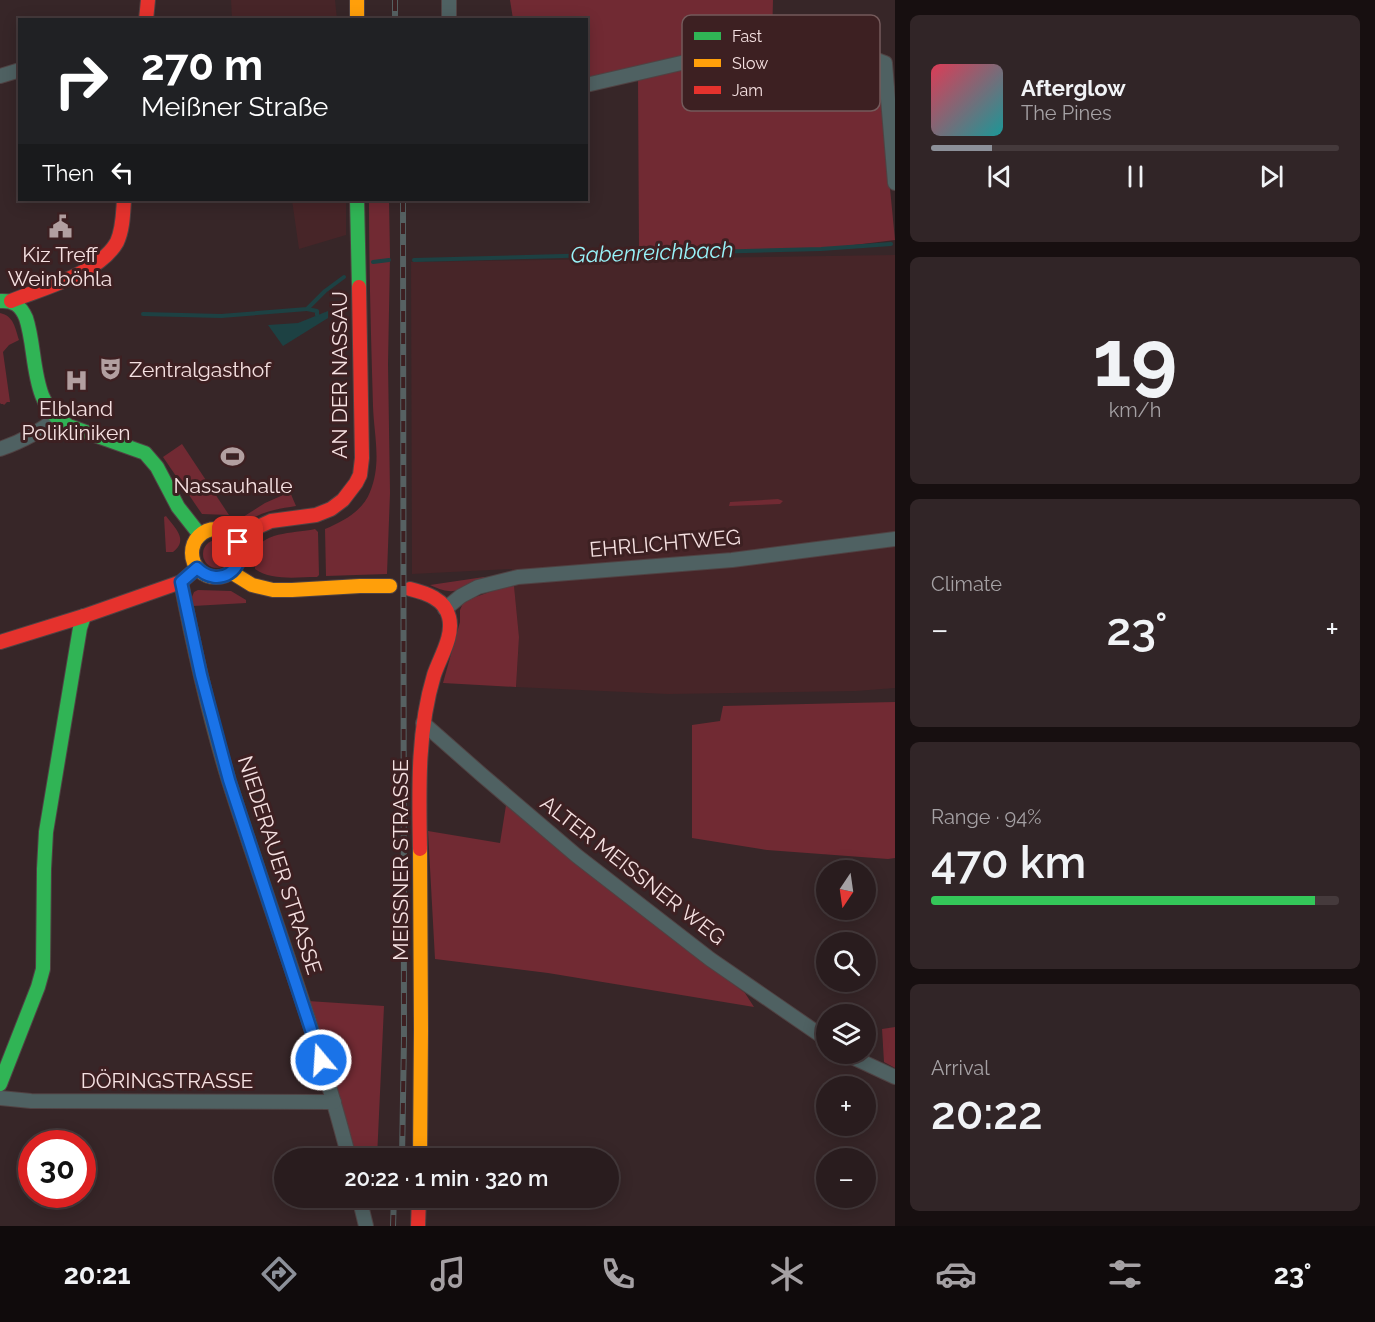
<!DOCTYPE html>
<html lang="en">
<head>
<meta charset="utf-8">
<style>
  :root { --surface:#291c1e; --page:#312527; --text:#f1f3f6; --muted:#a5a1a4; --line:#453a3c; --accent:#8c9099 }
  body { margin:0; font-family:Raleway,sans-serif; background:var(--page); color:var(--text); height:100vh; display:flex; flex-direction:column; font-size:22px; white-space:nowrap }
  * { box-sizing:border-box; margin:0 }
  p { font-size:20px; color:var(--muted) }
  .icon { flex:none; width:33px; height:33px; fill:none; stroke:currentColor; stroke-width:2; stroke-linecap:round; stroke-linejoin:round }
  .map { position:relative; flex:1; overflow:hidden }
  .sheet { display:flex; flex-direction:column; gap:15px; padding:15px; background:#170f10; width:480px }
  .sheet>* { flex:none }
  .hud { position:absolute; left:18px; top:18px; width:570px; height:183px; border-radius:0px; box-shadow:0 3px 15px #0003,0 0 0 2px var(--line); background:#202124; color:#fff; overflow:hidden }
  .needle { width:39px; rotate:193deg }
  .tools { position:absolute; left:816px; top:860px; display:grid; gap:12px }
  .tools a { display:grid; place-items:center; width:60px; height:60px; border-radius:50%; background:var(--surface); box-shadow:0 3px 15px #0003,0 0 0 2px var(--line); font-size:30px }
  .speed { position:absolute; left:18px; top:1130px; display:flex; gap:12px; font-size:30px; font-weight:700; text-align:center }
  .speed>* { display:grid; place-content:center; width:78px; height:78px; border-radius:50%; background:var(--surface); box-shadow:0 3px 15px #0003,0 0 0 2px var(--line); line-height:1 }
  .speed .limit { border:9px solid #d22; background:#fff; color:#111 }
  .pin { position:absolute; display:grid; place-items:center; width:51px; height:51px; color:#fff; margin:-26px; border-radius:12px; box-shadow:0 3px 9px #0006 }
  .me { position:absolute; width:66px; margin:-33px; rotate:342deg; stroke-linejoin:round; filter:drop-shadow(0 0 4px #0008) }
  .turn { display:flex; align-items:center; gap:21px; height:126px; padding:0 24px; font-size:27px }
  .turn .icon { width:78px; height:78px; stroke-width:2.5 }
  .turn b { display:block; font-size:42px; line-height:51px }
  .then { display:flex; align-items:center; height:57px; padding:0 24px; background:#0003; gap:12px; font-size:22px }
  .big { font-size:45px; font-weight:600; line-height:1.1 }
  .sheet .widget { flex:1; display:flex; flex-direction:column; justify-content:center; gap:9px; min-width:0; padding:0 21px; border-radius:9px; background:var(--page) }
  .sheet .dial { align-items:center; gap:0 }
  .dial b { font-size:78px; line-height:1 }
  .song { display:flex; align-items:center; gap:18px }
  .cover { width:72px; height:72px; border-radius:9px; background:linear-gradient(135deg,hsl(350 70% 55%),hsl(180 70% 35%)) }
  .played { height:6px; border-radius:3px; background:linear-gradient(90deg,var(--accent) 15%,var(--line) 15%) }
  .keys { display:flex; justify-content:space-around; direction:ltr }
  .heat { display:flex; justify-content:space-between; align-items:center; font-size:33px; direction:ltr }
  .charge { height:9px; border-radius:4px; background:linear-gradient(90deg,#34c759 94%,var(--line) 0) }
  .trip { position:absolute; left:274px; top:1148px; width:345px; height:60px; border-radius:30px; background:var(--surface); box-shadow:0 3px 15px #0003,0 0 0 2px var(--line); font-weight:600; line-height:60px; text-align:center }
  .tabs { display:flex; height:96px; justify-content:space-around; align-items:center; background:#100b0c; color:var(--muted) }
  .tabs .icon { width:42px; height:42px }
  .tabs .on { color:var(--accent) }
  .tabs b { font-size:27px; color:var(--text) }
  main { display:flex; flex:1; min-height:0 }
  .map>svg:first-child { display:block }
  .built { fill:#472528 }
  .green { fill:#712a33 }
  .water { fill:#1d4143 }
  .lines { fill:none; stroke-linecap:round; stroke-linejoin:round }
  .stream { stroke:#1d4143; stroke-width:4 }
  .street-casing { stroke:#504243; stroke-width:16 }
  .fast-casing { stroke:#504243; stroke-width:16 }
  .slow-casing { stroke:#504243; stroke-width:16 }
  .jam-casing { stroke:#504243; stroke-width:16 }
  .street { stroke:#4f6162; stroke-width:14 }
  .fast { stroke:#30b455; stroke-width:14 }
  .slow { stroke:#ff9f0a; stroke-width:14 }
  .jam { stroke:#e5322d; stroke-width:14 }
  .rail-casing { stroke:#566162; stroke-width:6 }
  .rail { stroke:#3d2022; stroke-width:4; stroke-dasharray:11; stroke-linecap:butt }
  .route-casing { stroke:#114b97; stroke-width:15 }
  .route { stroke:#1a73e8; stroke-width:10 }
  .labels { text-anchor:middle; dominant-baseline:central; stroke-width:6; stroke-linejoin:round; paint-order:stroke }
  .poi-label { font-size:21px; fill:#f5e0e1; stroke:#3d2022 }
  .street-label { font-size:21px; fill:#f5e0e1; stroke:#3d2022 }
  .water-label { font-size:22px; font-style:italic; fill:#98f3f9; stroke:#3d2022 }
  .key { fill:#3d2022; stroke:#745a5b; stroke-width:1.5 }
  .key-label { font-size:16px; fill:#f5e0e1 }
</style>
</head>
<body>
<main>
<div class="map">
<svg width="895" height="1226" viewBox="0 0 895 1226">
  <rect width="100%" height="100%" fill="#372628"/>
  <g class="built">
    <polygon points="231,0 335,0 337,19 232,19"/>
    <polygon points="292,200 346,200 346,235 299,249"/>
    <polygon points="895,255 895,688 856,691 668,694 516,687 519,637 512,569 412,574 411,262"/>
  </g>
  <g class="green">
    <polygon points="510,0 773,0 772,39 642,66 587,80 586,20 513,19"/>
    <path d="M 818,52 C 835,55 869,59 878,76 C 879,79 879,82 880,85 L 895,240 L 821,249 L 639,254 L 638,77 L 716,60 Z"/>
    <path d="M 369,200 L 389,200 L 390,256 L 388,364 L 390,493 L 387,574 L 326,576 L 325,529 C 342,522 363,511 370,492 C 382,463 374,436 373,406 C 371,337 369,268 369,200 Z"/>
    <path d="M 0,313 C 14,316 15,328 19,340 L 9,345 L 3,352 L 10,402 L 7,402 L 4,405 L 3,404 L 1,404 L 0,403 Z"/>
    <polygon points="182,444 229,515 202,514 163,457"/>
    <path d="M 290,492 L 296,506 C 278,509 262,511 247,522 L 243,517 L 265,503 Z"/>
    <polygon points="778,499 783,501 780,504 729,506 730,502"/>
    <path d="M 166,516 C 175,528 189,540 173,552 L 166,552 L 164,517 Z"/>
    <path d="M 315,529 L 318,532 L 319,575 L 317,577 C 297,577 272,581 255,569 C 255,563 255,556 257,550 C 263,531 300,533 315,529 Z"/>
    <circle cx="217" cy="554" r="14"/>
    <path d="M 484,577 L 485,578 C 458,586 460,599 430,585 Z"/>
    <polygon points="514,586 519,637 516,687 443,683 460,622 460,610 464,601 501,588"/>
    <polygon points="198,590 231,591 246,600 246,603 193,606 192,597 194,592"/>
    <polygon points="895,702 895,858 888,859 767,850 692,838 692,725 720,721 723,706"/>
    <path d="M 507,799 C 580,871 664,931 745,993 L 754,1007 L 548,973 L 435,959 L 428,831 L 500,843 Z"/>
    <polygon points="308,1001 384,1006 377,1158 357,1158 340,1100"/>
    <polygon points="895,1027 895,1068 884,1062 882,1029"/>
  </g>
  <polygon class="water" points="328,311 328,318 283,346 268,325 298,323"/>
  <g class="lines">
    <g class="stream">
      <polyline points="414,260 821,249 891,244"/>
      <polyline points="373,262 389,260"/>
      <polyline points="307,309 317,311 317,315"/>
      <polyline points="143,314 221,316 307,309 325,291 344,277"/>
    </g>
    <defs>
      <g id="street">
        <polyline points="449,20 449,0"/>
        <polyline points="0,76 20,70"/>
        <polyline points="586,85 716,55 820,47 845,51 869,57 885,63 895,183"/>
        <path d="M 0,449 C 20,442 40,432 56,418"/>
        <path d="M 181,582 C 194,649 209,716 229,781 C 269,907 316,1030 349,1158"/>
        <polyline points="445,609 461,596 478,587 518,577 732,560 895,539"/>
        <polyline points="423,723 482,775 577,856 710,959 826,1039"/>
        <polyline points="846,1053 852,1057 895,1077"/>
        <polyline points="0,1098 31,1101 334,1102"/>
        <polyline points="359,1197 366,1226"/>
      </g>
      <g id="fast">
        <polyline points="357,200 359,287"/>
        <path d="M 0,301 C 14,300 21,306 26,318 C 38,354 29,406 69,426 L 145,453 L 157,467 L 178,507 L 200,535"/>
        <polyline points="0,1084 38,987 43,969 44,869 46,832 80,628 84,616"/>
      </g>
      <g id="slow">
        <polyline points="357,0 357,20"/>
        <circle cx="216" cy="553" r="24"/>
        <polyline points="231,572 252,585 273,590 292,590 360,586 390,586"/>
        <polyline points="420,849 421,1030 420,1158"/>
      </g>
      <g id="jam">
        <polyline points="146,20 148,0"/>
        <path d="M 11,301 C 43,288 99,274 117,242 C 123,229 123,214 124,200"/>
        <polyline points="238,542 258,527 271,521 316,515 331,509 343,500 356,483 360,475 362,458 359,287"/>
        <path d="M 410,589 C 426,593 445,599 449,617 C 454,636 440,657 434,675 C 417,731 419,791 420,849"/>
        <polyline points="0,642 84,616 181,582 197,568"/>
        <polyline points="418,1226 419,1197"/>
      </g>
    </defs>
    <use href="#street" class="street-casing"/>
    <use href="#fast" class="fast-casing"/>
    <use href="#slow" class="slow-casing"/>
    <use href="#jam" class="jam-casing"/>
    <use href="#street" class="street"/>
    <use href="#fast" class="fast"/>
    <use href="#slow" class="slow"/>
    <use href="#jam" class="jam"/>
    <defs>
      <g id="rail">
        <polyline points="395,0 395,20"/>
        <polyline points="402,1158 404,1039 403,200"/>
        <polyline points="393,1226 394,1197"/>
      </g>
    </defs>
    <use href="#rail" class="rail-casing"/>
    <use href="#rail" class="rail"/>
  </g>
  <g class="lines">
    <defs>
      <path id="route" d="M 238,542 C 248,570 218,589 197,568 L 181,582 L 201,675 L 229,780 L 321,1060"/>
    </defs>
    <use href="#route" class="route-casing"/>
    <use href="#route" class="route"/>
  </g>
  <defs>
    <symbol id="civic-bare" viewBox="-9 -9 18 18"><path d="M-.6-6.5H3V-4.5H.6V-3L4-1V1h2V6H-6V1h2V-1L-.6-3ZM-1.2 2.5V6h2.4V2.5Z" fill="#b29fa0" stroke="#3d2022" stroke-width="2.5" paint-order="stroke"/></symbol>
    <symbol id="theatre-bare" viewBox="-9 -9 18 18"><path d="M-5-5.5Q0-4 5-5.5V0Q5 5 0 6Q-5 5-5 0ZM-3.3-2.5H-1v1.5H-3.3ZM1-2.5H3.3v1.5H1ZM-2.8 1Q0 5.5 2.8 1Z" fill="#b29fa0" stroke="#3d2022" stroke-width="2.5" paint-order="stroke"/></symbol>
    <symbol id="hospital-bare" viewBox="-9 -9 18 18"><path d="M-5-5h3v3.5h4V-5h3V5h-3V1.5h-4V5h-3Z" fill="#b29fa0" stroke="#3d2022" stroke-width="2.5" paint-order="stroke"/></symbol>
    <symbol id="stadium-bare" viewBox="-9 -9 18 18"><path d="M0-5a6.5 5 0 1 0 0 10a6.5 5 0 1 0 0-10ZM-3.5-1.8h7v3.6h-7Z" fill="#b29fa0" stroke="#3d2022" stroke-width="2.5" paint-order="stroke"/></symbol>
  </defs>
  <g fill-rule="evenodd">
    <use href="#civic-bare" x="44" y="210" width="33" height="33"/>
    <use href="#theatre-bare" x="94" y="352" width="33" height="33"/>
    <use href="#hospital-bare" x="60" y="364" width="33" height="33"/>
    <use href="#stadium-bare" x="216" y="440" width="33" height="33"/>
  </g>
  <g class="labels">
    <g class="poi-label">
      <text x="60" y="254">Kiz Treff<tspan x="60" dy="24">Weinböhla</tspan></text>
      <text x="129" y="369" text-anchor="start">Zentralgasthof</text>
      <text x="76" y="408">Elbland<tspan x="76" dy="24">Polikliniken</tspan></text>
      <text x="233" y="485">Nassauhalle</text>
    </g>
    <g class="street-label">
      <text transform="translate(339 375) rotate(-90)">AN DER NASSAU</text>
      <text transform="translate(665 543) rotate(-5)">EHRLICHTWEG</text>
      <text transform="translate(400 860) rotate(-90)">MEISSNER STRASSE</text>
      <text transform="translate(280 865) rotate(72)">NIEDERAUER STRASSE</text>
      <text transform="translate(633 870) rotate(38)">ALTER MEISSNER WEG</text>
      <text x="167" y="1080">DÖRINGSTRASSE</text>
    </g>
    <g class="water-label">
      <text transform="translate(652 252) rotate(-2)">Gabenreichbach</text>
    </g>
  </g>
  <rect x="682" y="15" width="198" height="96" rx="9" class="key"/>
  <rect x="694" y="32" width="27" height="8" fill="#30b455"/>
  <rect x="694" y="59" width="27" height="8" fill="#ff9f0a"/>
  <rect x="694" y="86" width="27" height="8" fill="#e5322d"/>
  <g class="key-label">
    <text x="732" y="42">Fast</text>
    <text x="732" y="69">Slow</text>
    <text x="732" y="96">Jam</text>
  </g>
</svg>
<div class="tools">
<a><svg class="needle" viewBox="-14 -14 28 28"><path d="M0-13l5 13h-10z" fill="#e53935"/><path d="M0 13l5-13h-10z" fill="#a5a1a4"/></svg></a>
<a><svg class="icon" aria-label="search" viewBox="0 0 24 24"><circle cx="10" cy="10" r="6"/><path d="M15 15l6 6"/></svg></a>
<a><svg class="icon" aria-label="layers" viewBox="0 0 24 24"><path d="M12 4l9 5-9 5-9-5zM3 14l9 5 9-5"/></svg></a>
<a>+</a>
<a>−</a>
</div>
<div class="speed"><div class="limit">30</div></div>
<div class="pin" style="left:238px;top:542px;background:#d93025"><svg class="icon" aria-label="arrive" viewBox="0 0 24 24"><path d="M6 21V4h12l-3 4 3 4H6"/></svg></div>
<svg class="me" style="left:321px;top:1060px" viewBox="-20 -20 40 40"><circle r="17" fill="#1a73e8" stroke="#fff" stroke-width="3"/><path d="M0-11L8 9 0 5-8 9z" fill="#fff"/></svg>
<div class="trip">20:22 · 1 min · 320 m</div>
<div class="hud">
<div class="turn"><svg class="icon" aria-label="right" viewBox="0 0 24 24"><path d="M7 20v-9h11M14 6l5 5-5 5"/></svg><div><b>270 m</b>Meißner Straße</div></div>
<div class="then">Then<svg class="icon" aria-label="left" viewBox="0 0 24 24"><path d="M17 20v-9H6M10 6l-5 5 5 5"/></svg></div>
</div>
</div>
<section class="sheet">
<div class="widget">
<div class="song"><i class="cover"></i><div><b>Afterglow</b><p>The Pines</p></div></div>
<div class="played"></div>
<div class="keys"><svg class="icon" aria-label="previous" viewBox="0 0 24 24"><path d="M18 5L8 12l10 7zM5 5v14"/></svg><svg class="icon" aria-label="pause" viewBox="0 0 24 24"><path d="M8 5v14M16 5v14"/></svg><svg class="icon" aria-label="next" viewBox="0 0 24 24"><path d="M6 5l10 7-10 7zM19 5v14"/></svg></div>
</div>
<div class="widget dial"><b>19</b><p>km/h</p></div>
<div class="widget"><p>Climate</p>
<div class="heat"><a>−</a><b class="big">23°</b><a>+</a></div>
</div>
<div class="widget"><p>Range · 94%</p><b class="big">470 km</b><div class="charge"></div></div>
<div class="widget"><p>Arrival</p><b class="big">20:22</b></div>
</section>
</main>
<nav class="tabs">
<b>20:21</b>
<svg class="icon on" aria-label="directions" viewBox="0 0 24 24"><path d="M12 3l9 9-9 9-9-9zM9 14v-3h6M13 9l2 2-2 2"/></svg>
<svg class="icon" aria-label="music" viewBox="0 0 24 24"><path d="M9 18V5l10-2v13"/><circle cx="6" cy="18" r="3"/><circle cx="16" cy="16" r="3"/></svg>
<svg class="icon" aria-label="phone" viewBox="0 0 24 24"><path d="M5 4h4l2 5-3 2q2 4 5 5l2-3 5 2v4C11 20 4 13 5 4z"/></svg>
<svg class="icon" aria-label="climate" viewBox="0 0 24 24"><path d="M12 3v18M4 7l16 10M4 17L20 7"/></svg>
<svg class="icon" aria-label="car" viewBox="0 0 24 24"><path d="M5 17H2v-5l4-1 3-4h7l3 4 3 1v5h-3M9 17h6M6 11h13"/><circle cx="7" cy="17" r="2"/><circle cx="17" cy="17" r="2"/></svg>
<svg class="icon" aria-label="filters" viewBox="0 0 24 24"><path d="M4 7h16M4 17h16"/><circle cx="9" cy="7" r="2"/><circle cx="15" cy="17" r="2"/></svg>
<b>23°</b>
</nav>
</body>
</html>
